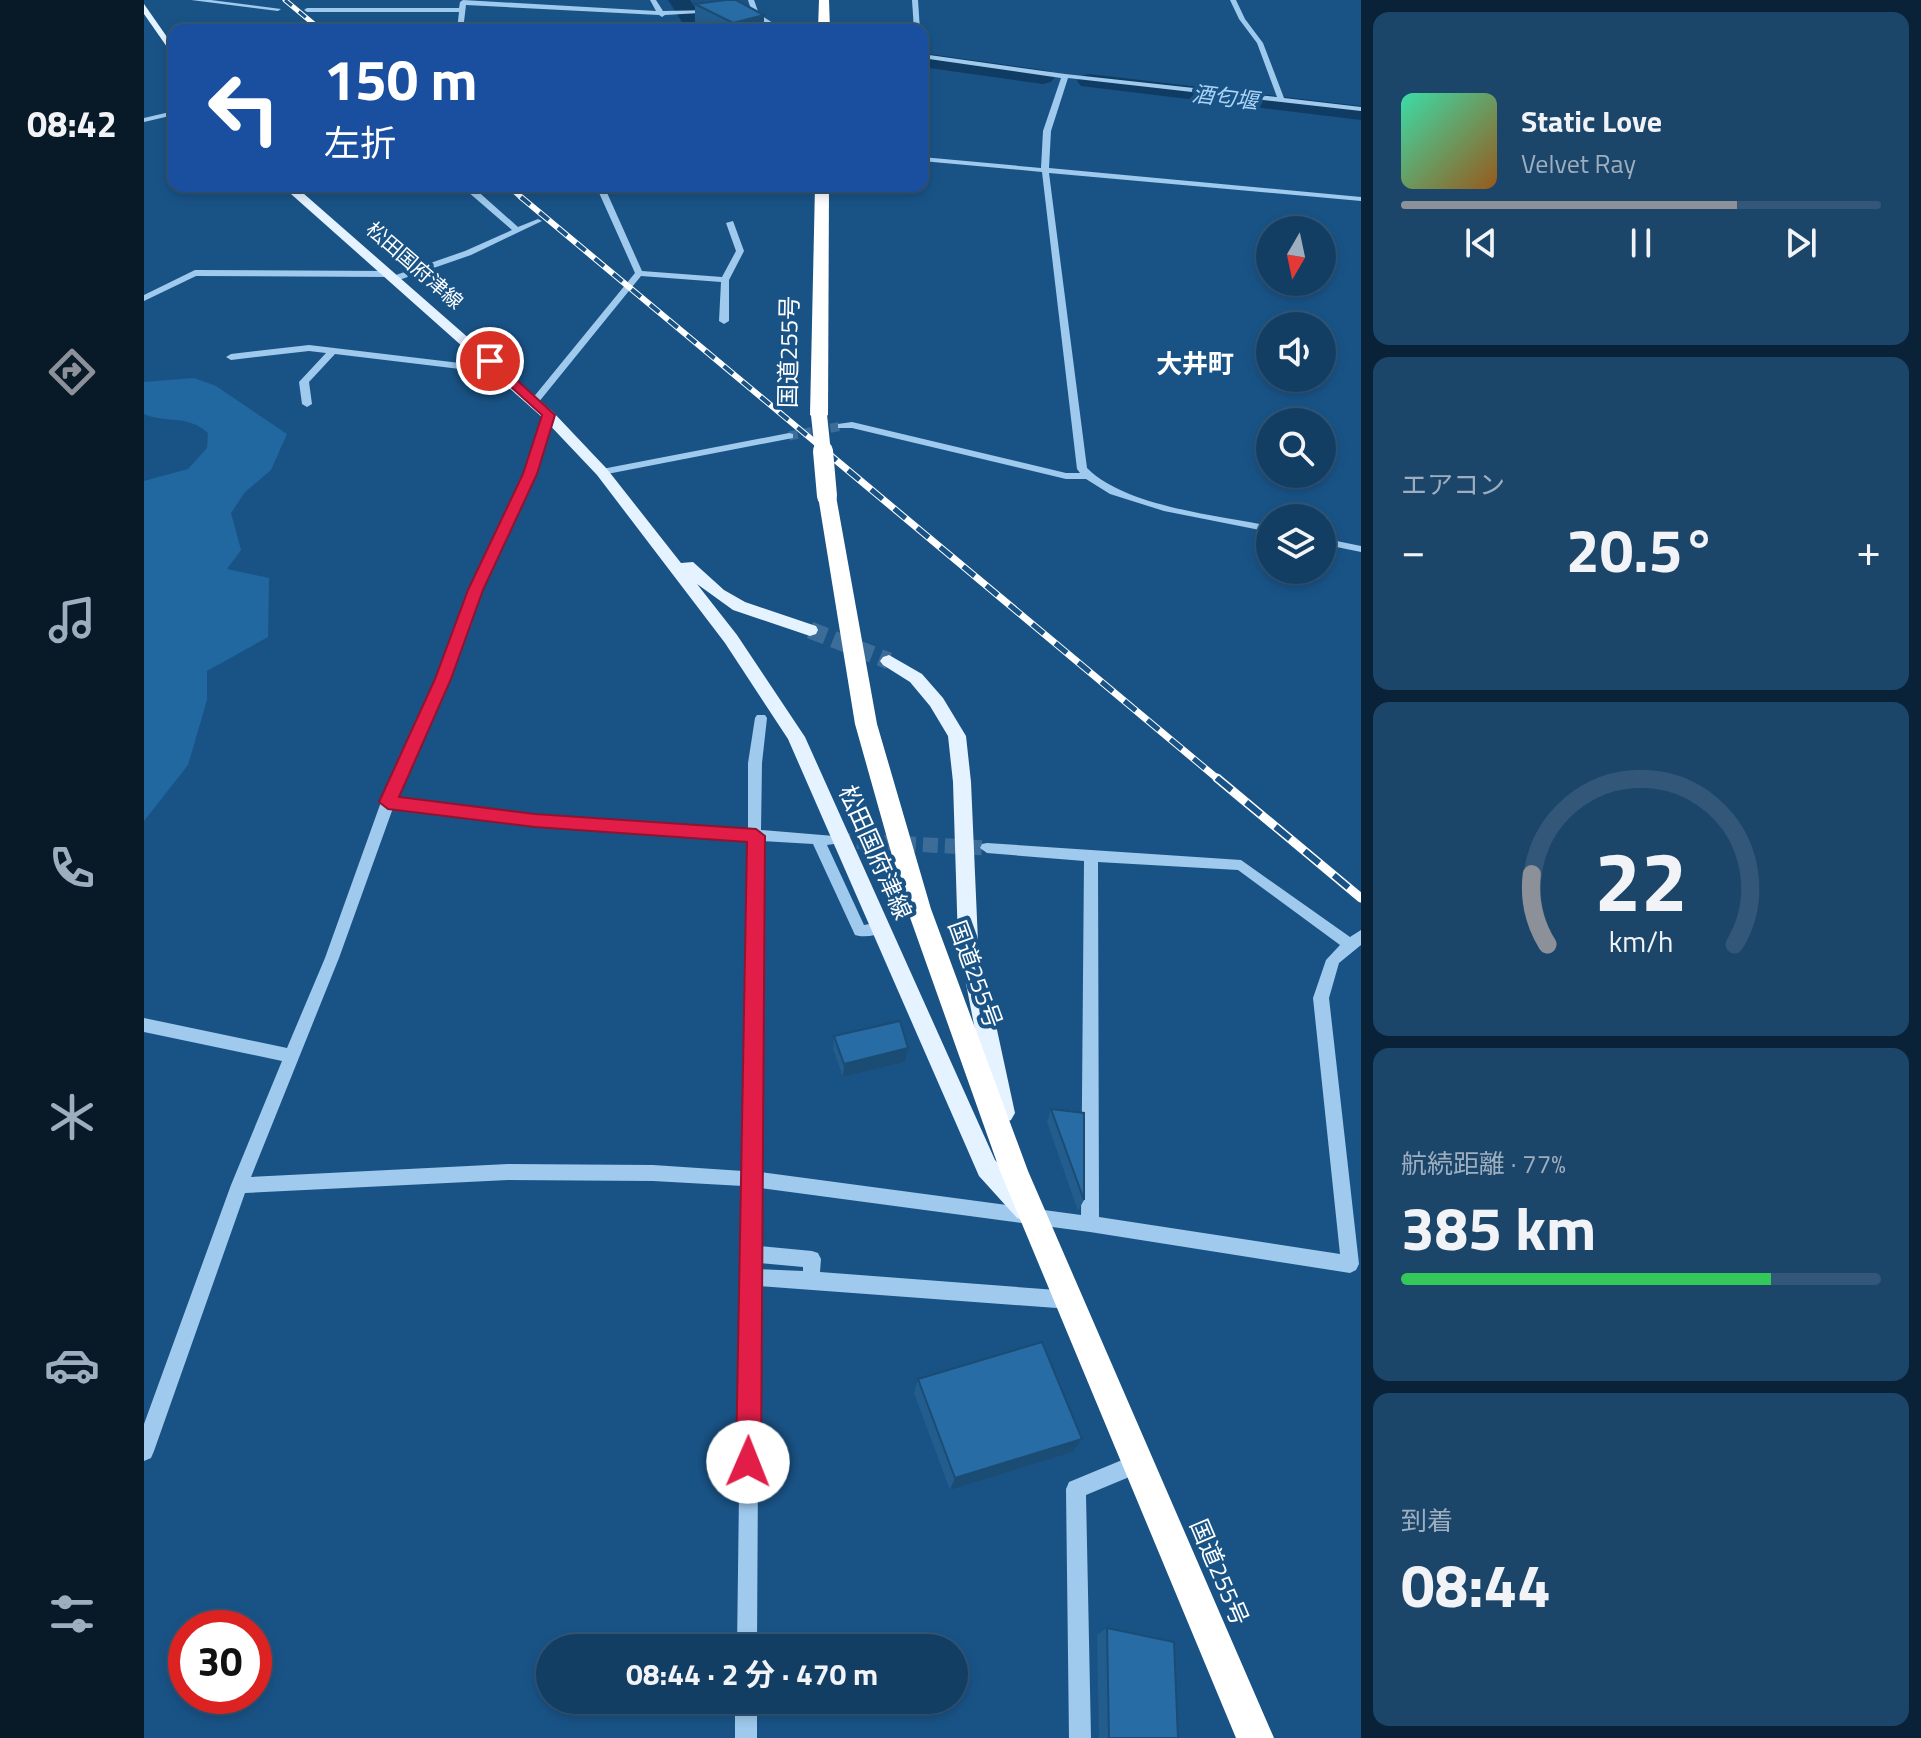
<!DOCTYPE html>
<html lang="ja">
<head>
<meta charset="utf-8">
<style>
  :root { --surface:#133e64; --page:#1c456a; --text:#f1f3f6; --muted:#9daebf; --line:#325778; --accent:#8c9099 }
  body { margin:0; font-family:"Titillium Web","Noto Sans JP",sans-serif; background:var(--page); color:var(--text); height:100vh; display:flex; flex-direction:column; font-size:30px; white-space:nowrap }
  * { box-sizing:border-box; margin:0 }
  p { font-size:26px; color:var(--muted) }
  .icon { flex:none; width:44px; height:44px; fill:none; stroke:currentColor; stroke-width:2; stroke-linecap:round; stroke-linejoin:round }
  .map { position:relative; flex:1; overflow:hidden }
  .panel { display:flex; flex-direction:column; gap:12px; padding:12px; background:#0a2237; width:560px }
  .panel>* { flex:none }
  .top-card { position:absolute; left:24px; top:24px; width:760px; height:168px; border-radius:16px; box-shadow:0 4px 12px #0003,0 0 0 2px var(--line); background:#1a4fa0; color:#fff; overflow:hidden }
  .needle { width:52px; rotate:189deg }
  .tools { position:absolute; left:1112px; top:216px; display:grid; gap:16px }
  .tools a { display:grid; place-items:center; width:80px; height:80px; border-radius:50%; background:var(--surface); box-shadow:0 4px 12px #0003,0 0 0 2px var(--line); font-size:40px }
  .speed { position:absolute; left:24px; top:1610px; display:flex; gap:16px; font-size:40px; font-weight:700; text-align:center }
  .speed>* { display:grid; place-content:center; width:104px; height:104px; border-radius:50%; background:var(--surface); box-shadow:0 4px 12px #0003,0 0 0 2px var(--line); line-height:1 }
  .speed .limit { border:12px solid #d22; background:#fff; color:#111 }
  .pin { position:absolute; display:grid; place-items:center; width:68px; height:68px; color:#fff; margin:-34px; border:4px solid #fff; border-radius:50%; box-shadow:0 2px 8px #0007 }
  .me { position:absolute; width:88px; margin:-44px; rotate:1deg; stroke-linejoin:round; filter:drop-shadow(0 0 6px #0008) }
  .turn { display:flex; align-items:center; gap:28px; height:168px; padding:0 24px; font-size:36px }
  .turn .icon { width:104px; height:104px; stroke-width:2.5 }
  .turn b { display:block; font-size:56px; line-height:68px }
  .big { font-size:60px; font-weight:700; line-height:1.1 }
  .panel .card { flex:1; display:flex; flex-direction:column; justify-content:center; gap:12px; min-width:0; padding:0 28px; border-radius:16px; background:var(--page) }
  .panel .dial { align-items:center; gap:0 }
  .dial svg { height:208px; overflow:visible; fill:none; stroke:var(--line); stroke-width:7; stroke-linecap:round; text-anchor:middle }
  .dial text { fill:var(--text); stroke:none }
  .song { display:flex; align-items:center; gap:24px }
  .cover { width:96px; height:96px; border-radius:12px; background:linear-gradient(135deg,hsl(160 70% 55%),hsl(30 70% 35%)) }
  .played { height:8px; border-radius:4px; background:linear-gradient(90deg,var(--accent) 70%,var(--line) 70%) }
  .keys { display:flex; justify-content:space-around; direction:ltr }
  .heat { display:flex; justify-content:space-between; align-items:center; font-size:44px; direction:ltr }
  .charge { height:12px; border-radius:6px; background:linear-gradient(90deg,#34c759 77%,var(--line) 0) }
  .trip { position:absolute; left:392px; top:1634px; width:432px; height:80px; border-radius:40px; background:var(--surface); box-shadow:0 4px 12px #0003,0 0 0 2px var(--line); font-weight:700; line-height:80px; text-align:center }
  main { display:flex; flex:1; min-height:0 }
  .tab-bar { display:flex; flex-direction:column; width:144px; justify-content:space-around; align-items:center; background:#081928; color:var(--muted) }
  .tab-bar .icon { width:56px; height:56px }
  .tab-bar .selected { color:var(--accent) }
  .tab-bar b { font-size:36px; color:var(--text) }
  .map>svg:first-child { display:block }
  .green { fill:#2167a0 }
  .lines { fill:none; stroke-linecap:round; stroke-linejoin:round }
  .river { fill:#103c64; fill-rule:evenodd }
  .minor-tunnel-far1 { stroke:#3c6d98; stroke-width:9; stroke-dasharray:9 5; stroke-linecap:butt }
  .minor-tunnel { stroke:#3c6d98; stroke-width:15; stroke-dasharray:15 7; stroke-linecap:butt }
  .major-tunnel { stroke:#3c6d98; stroke-width:17; stroke-dasharray:17 8; stroke-linecap:butt }
  .minor { fill:#9fcaed; fill-rule:evenodd }
  .major { fill:#e5f2ff; fill-rule:evenodd }
  .highway { fill:#fff; fill-rule:evenodd }
  .rail-far3-casing { stroke:#fff; stroke-width:5 }
  .rail-far2-casing { stroke:#fff; stroke-width:6 }
  .rail-far1-casing { stroke:#fff; stroke-width:7 }
  .rail-casing { stroke:#fff; stroke-width:9 }
  .rail-far3 { stroke:#195386; stroke-width:3; stroke-dasharray:9; stroke-linecap:butt }
  .rail-far2 { stroke:#195386; stroke-width:4; stroke-dasharray:12; stroke-linecap:butt }
  .rail-far1 { stroke:#195386; stroke-width:5; stroke-dasharray:15; stroke-linecap:butt }
  .rail { stroke:#195386; stroke-width:6; stroke-dasharray:19; stroke-linecap:butt }
  .highway-bridge-far1 { stroke:#fff; stroke-width:16 }
  .highway-bridge { stroke:#fff; stroke-width:20 }
  .wall { fill:#225d8e }
  .shaded-wall { fill:#1b4c74 }
  .building { fill:#276ca5; stroke:#1b4c74; stroke-width:2 }
  .route { fill:#e11d48; stroke:#92132f; stroke-width:2 }
  .labels { text-anchor:middle; dominant-baseline:central; stroke-width:8; stroke-linejoin:round; paint-order:stroke }
  .far-street-label { font-size:20px; fill:#fff; stroke:#195386 }
  .far-water-label { font-size:22px; font-style:italic; fill:#abd4f4; stroke:#195386 }
  .street-label { font-size:24px; fill:#fff; stroke:#195386 }
  .far-district-label { font-size:26px; font-weight:bold; fill:#fff; stroke:#195386 }
</style>
</head>
<body>
<main>
<nav class="tab-bar">
<b>08:42</b>
<svg class="icon selected" aria-label="directions" viewBox="0 0 24 24"><path d="M12 3l9 9-9 9-9-9zM9 14v-3h6M13 9l2 2-2 2"/></svg>
<svg class="icon" aria-label="music" viewBox="0 0 24 24"><path d="M9 18V5l10-2v13"/><circle cx="6" cy="18" r="3"/><circle cx="16" cy="16" r="3"/></svg>
<svg class="icon" aria-label="phone" viewBox="0 0 24 24"><path d="M5 4h4l2 5-3 2q2 4 5 5l2-3 5 2v4C11 20 4 13 5 4z"/></svg>
<svg class="icon" aria-label="climate" viewBox="0 0 24 24"><path d="M12 3v18M4 7l16 10M4 17L20 7"/></svg>
<svg class="icon" aria-label="car" viewBox="0 0 24 24"><path d="M5 17H2v-5l4-1 3-4h7l3 4 3 1v5h-3M9 17h6M6 11h13"/><circle cx="7" cy="17" r="2"/><circle cx="17" cy="17" r="2"/></svg>
<svg class="icon" aria-label="filters" viewBox="0 0 24 24"><path d="M4 7h16M4 17h16"/><circle cx="9" cy="7" r="2"/><circle cx="15" cy="17" r="2"/></svg>
</nav>
<div class="map">
<svg width="1217" height="1738" viewBox="0 0 1217 1738">
  <rect width="100%" height="100%" fill="#195386"/>
  <path class="green" d="M 50,378 L 72,386 L 143,434 L 127,470 L 101,492 L 87,513 L 97,550 L 83,569 L 125,578 L 124,637 L 63,671 L 63,700 L 44,765 L 0,821 L 0,481 L 44,469 L 63,448 L 64,433 C 43,414 24,424 0,414 L 0,382 Z"/>
  <g class="lines">
    <g class="river">
      <polygon points="524,0 546,0 566,30 543,30"/>
      <polygon points="778,53 899,70 907,72 911,77 907,82 899,84 778,67"/>
      <polygon points="945,74 1217,106 1217,120 937,86 933,81 937,76"/>
    </g>
    <polyline class="minor-tunnel-far1" points="645,436 698,426"/>
    <polyline class="minor-tunnel" points="691,840 843,848"/>
    <polyline class="major-tunnel" points="666,630 745,661"/>
    <g class="minor">
      <polygon points="47,0 67,0 137,9 134,11"/>
      <polygon points="319,0 512,11 506,0 512,0 519,11 570,10 573,12 521,15 518,17 515,15 322,5 319,30 313,30 315,12 163,12 160,10 163,8 315,8 316,2"/>
      <path d="M 604,0 L 610,0 L 615,14 L 640,30 C 623,30 608,17 604,0 Z"/>
      <polygon points="768,0 774,0 776,30 770,30"/>
      <path d="M 1086,0 L 1092,0 L 1101,19 L 1119,43 L 1140,98 L 1217,107 L 1217,111 L 924,78 L 907,131 L 905,168 L 1217,197 L 1217,201 L 905,173 L 943,468 C 982,507 1073,515 1126,526 L 1126,532 L 1020,511 L 966,494 L 942,479 L 922,479 L 708,428 L 694,428 L 694,424 L 708,422 L 922,473 L 936,473 L 933,469 L 898,172 L 778,161 L 778,157 L 897,168 L 899,131 L 917,78 L 778,58 L 778,54 L 921,74 L 1133,97 L 1113,43 L 1095,19 Z"/>
      <polygon points="778,37 781,39 781,45 778,47"/>
      <polygon points="30,111 30,115 0,122 0,118"/>
      <polygon points="452,186 460,186 498,271 578,277 592,251 582,223 589,221 600,251 585,280 585,321 580,324 575,321 577,282 497,276 394,403 388,403 388,399 491,273"/>
      <polygon points="323,187 329,187 374,227 394,219 398,221 327,255 255,280 249,280 249,276 321,251 368,230 323,191"/>
      <polygon points="51,270 245,271 249,274 245,277 52,276 0,301 0,295"/>
      <polygon points="165,345 316,363 346,358 351,361 316,369 191,354 165,382 168,404 163,407 158,404 155,382 182,353 165,351 87,360 82,357 87,354"/>
      <path d="M 404,412 L 409,415 L 391,474 L 337,590 L 305,679 L 252,798 L 391,815 L 604,829 L 604,763 L 611,718 L 613,715 L 621,715 L 623,718 L 618,763 L 617,830 L 690,836 L 692,840 L 690,844 L 683,845 L 720,925 L 737,922 L 742,924 L 744,928 L 742,932 C 733,935 720,938 711,935 L 669,844 L 617,841 L 616,1172 L 937,1215 L 940,861 L 843,853 L 836,848 L 838,844 L 843,843 L 1097,860 L 1206,937 L 1217,930 L 1217,945 L 1195,963 L 1185,998 L 1215,1264 L 1212,1270 L 1206,1273 L 946,1232 L 616,1188 L 615,1246 L 668,1251 L 674,1253 L 677,1259 L 676,1272 L 926,1291 L 932,1294 L 935,1300 L 932,1306 L 926,1309 L 615,1286 L 613,1648 L 593,1648 L 599,1186 L 509,1181 L 364,1180 L 101,1193 L 10,1451 L 7,1458 L 0,1461 L 0,1424 L 87,1185 L 138,1061 L 0,1032 L 0,1018 L 143,1048 L 181,958 L 237,802 L 293,679 L 325,590 L 381,474 L 399,415 ZM 249,808 L 391,825 L 603,840 L 599,1171 L 509,1165 L 364,1164 L 107,1177 L 195,958 ZM 954,862 L 1094,870 L 1196,945 L 1182,960 L 1169,998 L 1196,1254 L 955,1217 ZM 615,1263 L 659,1267 L 659,1271 L 615,1269 Z"/>
      <polygon points="645,433 649,434 649,438 458,475 453,472 458,469"/>
      <polygon points="1178,538 1217,546 1217,552 1178,544"/>
      <polygon points="995,1453 1002,1456 1005,1463 1002,1470 942,1495 947,1738 925,1738 922,1489 925,1482"/>
      <rect x="591" y="1700" width="22" height="38"/>
    </g>
    <g class="major">
      <polygon points="0,4 30,47 30,57 0,14"/>
      <polygon points="138,186 151,186 409,412 463,469 537,563 549,562 580,590 601,602 672,626 674,630 672,634 666,636 589,610 553,584 593,635 661,737 851,1160 891,1202 894,1210 891,1218 882,1222 873,1218 835,1176 644,739 581,643 453,475 399,418"/>
      <polygon points="745,655 778,674 799,698 822,736 827,782 834,942 871,1113 867,1120 859,1123 851,1120 847,1113 814,942 809,782 804,736 786,706 766,682 739,665 736,661 739,657"/>
    </g>
    <g class="highway">
      <polygon points="675,0 685,0 686,30 674,30"/>
      <polygon points="671,186 685,186 684,415 675,420 666,415"/>
      <polygon points="683,491 692,496 733,724 787,909 884,1171 1130,1738 1092,1738 856,1171 763,909 711,724 674,496"/>
    </g>
    <defs>
      <g id="rail-far3">
        <polyline points="141,0 177,30"/>
        <polyline points="364,186 379,199"/>
      </g>
      <polyline id="rail-far2" points="377,197 684,453"/>
      <polyline id="rail-far1" points="681,451 1075,780"/>
      <polyline id="rail" points="1073,778 1217,898"/>
    </defs>
    <use href="#rail-far3" class="rail-far3-casing"/>
    <use href="#rail-far2" class="rail-far2-casing"/>
    <use href="#rail-far1" class="rail-far1-casing"/>
    <use href="#rail" class="rail-casing"/>
    <use href="#rail-far3" class="rail-far3"/>
    <use href="#rail-far2" class="rail-far2"/>
    <use href="#rail-far1" class="rail-far1"/>
    <use href="#rail" class="rail"/>
    <polyline class="highway-bridge-far1" points="675,415 679,453"/>
    <polyline class="highway-bridge" points="679,451 683,496"/>
  </g>
  <g class="wall">
    <polygon points="551,4 620,15 620,30 568,30 551,22"/>
    <polygon points="690,1036 764,1048 761,1062 699,1077 689,1049"/>
    <polygon points="907,1109 940,1200 934,1211 903,1122"/>
    <polygon points="774,1379 938,1439 929,1452 806,1490 770,1393"/>
    <polygon points="963,1628 1034,1738 955,1738 953,1635"/>
  </g>
  <g class="shaded-wall">
    <polygon points="620,15 620,30 589,30 589,23"/>
    <polygon points="764,1048 761,1062 699,1077 700,1064"/>
    <polygon points="938,1439 929,1452 806,1490 811,1478"/>
  </g>
  <g class="building">
    <polygon points="582,0 592,0 620,15 589,23 551,4"/>
    <polygon points="756,1021 764,1048 700,1064 690,1036"/>
    <polygon points="907,1109 940,1113 940,1200"/>
    <polygon points="898,1342 938,1439 811,1478 774,1379"/>
    <polygon points="963,1628 1030,1642 1034,1738 965,1738"/>
  </g>
  <polygon class="route" points="342,359 350,359 411,415 393,474 339,590 307,679 255,797 391,814 612,829 621,836 617,1462 613,1471 604,1475 595,1471 592,1462 603,842 391,827 244,809 235,802 291,679 324,590 379,474 398,415 342,364"/>
  <g class="labels">
    <g class="far-street-label">
      <text transform="translate(271 265) rotate(41)">松田国府津線</text>
    </g>
    <g class="far-water-label">
      <text transform="translate(1081 97) rotate(7)">酒匂堰</text>
    </g>
    <g class="street-label">
      <text transform="translate(644 352) rotate(-89)">国道255号</text>
      <text transform="translate(732 852) rotate(66)">松田国府津線</text>
      <text transform="translate(832 974) rotate(70)">国道255号</text>
      <text transform="translate(1076 1572) rotate(67)">国道255号</text>
    </g>
    <g class="far-district-label">
      <text x="1051" y="363">大井町</text>
    </g>
  </g>
</svg>
<div class="tools">
<a><svg class="needle" viewBox="-14 -14 28 28"><path d="M0-13l5 13h-10z" fill="#e53935"/><path d="M0 13l5-13h-10z" fill="#9daebf"/></svg></a>
<a><svg class="icon" aria-label="sound" viewBox="0 0 24 24"><path d="M4 9h4l5-4v14l-5-4H4zM17 9q2 3 0 6"/></svg></a>
<a><svg class="icon" aria-label="search" viewBox="0 0 24 24"><circle cx="10" cy="10" r="6"/><path d="M15 15l6 6"/></svg></a>
<a><svg class="icon" aria-label="layers" viewBox="0 0 24 24"><path d="M12 4l9 5-9 5-9-5zM3 14l9 5 9-5"/></svg></a>
</div>
<div class="speed"><div class="limit">30</div></div>
<div class="pin" style="left:346px;top:361px;background:#d93025"><svg class="icon" aria-label="arrive" viewBox="0 0 24 24"><path d="M6 21V4h12l-3 4 3 4H6"/></svg></div>
<svg class="me" style="left:604px;top:1462px" viewBox="-20 -20 40 40"><circle r="19" fill="#fff"/><path d="M0-13L10 11 0 6-10 11z" fill="#e11d48"/></svg>
<div class="trip">08:44 · 2 分 · 470 m</div>
<div class="top-card">
<div class="turn"><svg class="icon" aria-label="left" viewBox="0 0 24 24"><path d="M17 20v-9H6M10 6l-5 5 5 5"/></svg><div><b>150 m</b>左折</div></div>
</div>
</div>
<section class="panel">
<div class="card">
<div class="song"><i class="cover"></i><div><b>Static Love</b><p>Velvet Ray</p></div></div>
<div class="played"></div>
<div class="keys"><svg class="icon" aria-label="previous" viewBox="0 0 24 24"><path d="M18 5L8 12l10 7zM5 5v14"/></svg><svg class="icon" aria-label="pause" viewBox="0 0 24 24"><path d="M8 5v14M16 5v14"/></svg><svg class="icon" aria-label="next" viewBox="0 0 24 24"><path d="M6 5l10 7-10 7zM19 5v14"/></svg></div>
</div>
<div class="card"><p>エアコン</p>
<div class="heat"><a>−</a><b class="big">20.5°</b><a>+</a></div>
</div>
<div class="card dial"><svg viewBox="0 0 100 80">
<path d="M14 69A42 42 0 1 1 86 69"/>
<path d="M14 69A42 42 0 0 1 8 42" stroke="#8c9099"/>
<text x="50" y="56" font-size="32" font-weight="700">22</text>
<text x="50" y="72" font-size="11">km/h</text>
</svg></div>
<div class="card"><p>航続距離 · 77%</p><b class="big">385 km</b><div class="charge"></div></div>
<div class="card"><p>到着</p><b class="big">08:44</b></div>
</section>
</main>
</body>
</html>
